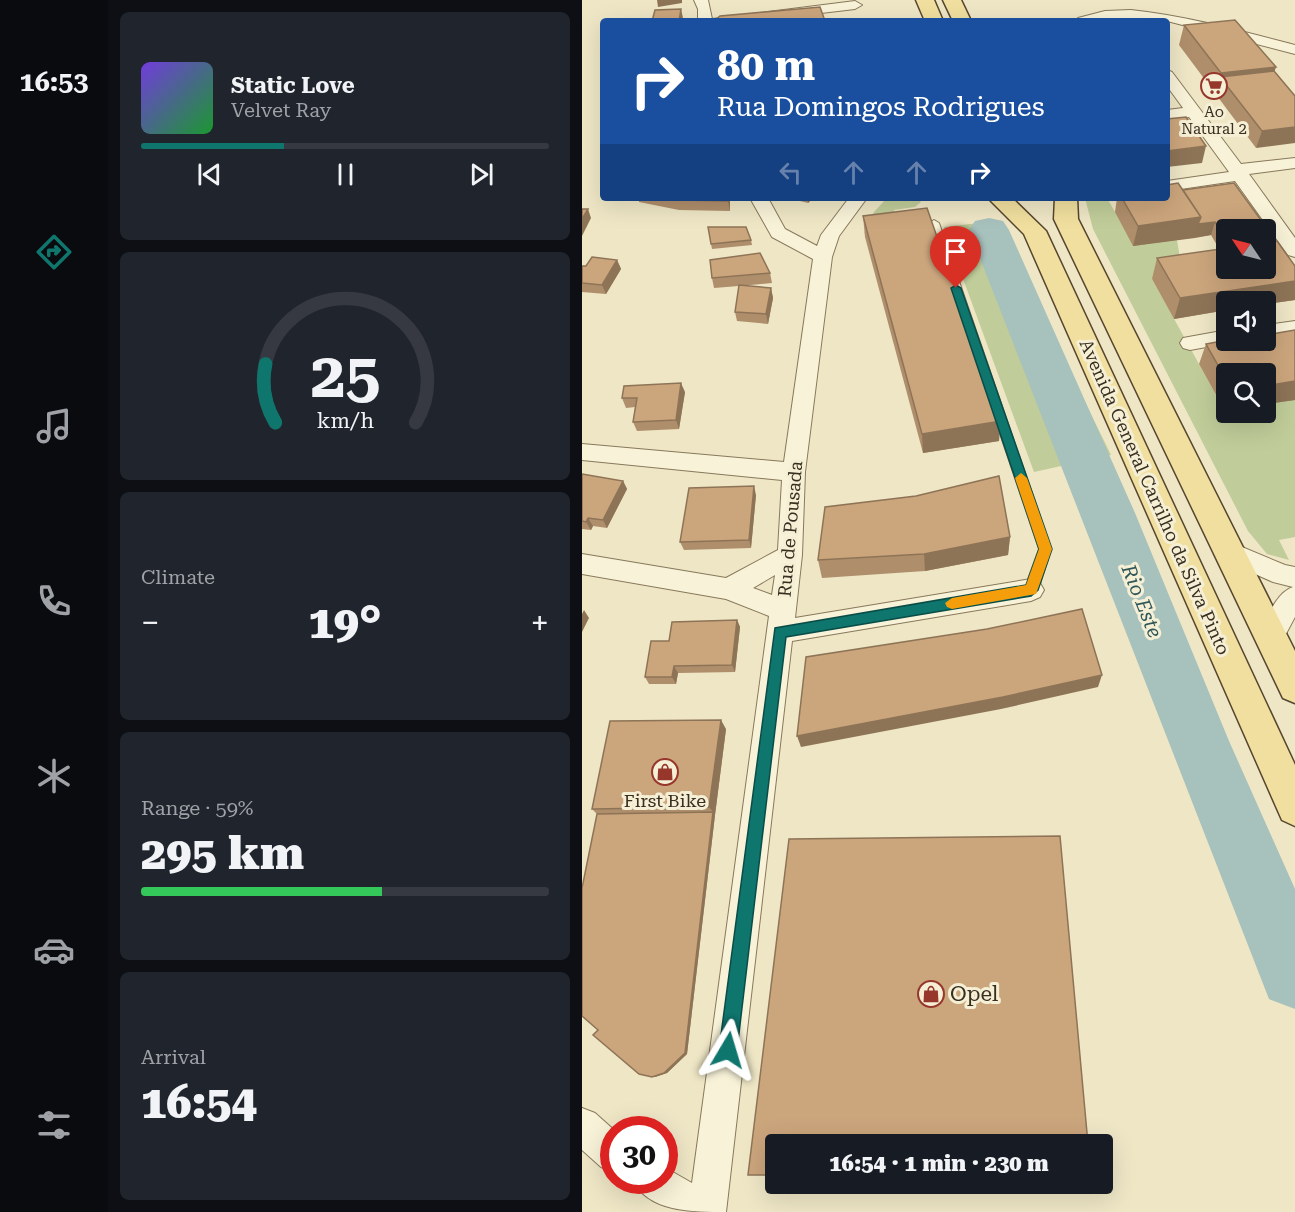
<!DOCTYPE html>
<html lang="en">
<head>
<meta charset="utf-8">
<style>
  :root { --surface:#171b24; --page:#20242c; --text:#f1f3f6; --muted:#9ea1a6; --line:#363941; --accent:#0f766e }
  body { margin:0; font-family:"Roboto Serif",serif; background:var(--page); color:var(--text); height:100vh; display:flex; flex-direction:column; font-size:22px; white-space:nowrap }
  * { box-sizing:border-box; margin:0 }
  p { font-size:20px; color:var(--muted) }
  .icon { flex:none; width:33px; height:33px; fill:none; stroke:currentColor; stroke-width:2; stroke-linecap:round; stroke-linejoin:round }
  .map { position:relative; flex:1; overflow:hidden }
  .panel { display:flex; flex-direction:column; gap:12px; padding:12px; background:#0d0f14; width:474px }
  .panel>* { flex:none }
  .guide { position:absolute; left:18px; top:18px; width:570px; height:183px; border-radius:6px; box-shadow:0 6px 24px #0002; background:#1a4fa0; color:#fff; overflow:hidden }
  .needle { width:39px; rotate:305deg }
  .fabs { position:absolute; left:634px; top:219px; display:grid; gap:12px }
  .fabs a { display:grid; place-items:center; width:60px; height:60px; border-radius:6px; background:var(--surface); box-shadow:0 6px 24px #0002; font-size:30px }
  .speed { position:absolute; left:18px; top:1116px; display:flex; gap:12px; font-size:30px; font-weight:700; text-align:center }
  .speed>* { display:grid; place-content:center; width:78px; height:78px; border-radius:50%; background:var(--surface); box-shadow:0 6px 24px #0002; line-height:1 }
  .speed .limit { border:9px solid #d22; background:#fff; color:#111 }
  .pin { position:absolute; display:grid; place-items:center; width:51px; height:51px; color:#fff; margin:-62px -26px; border-radius:50% 50% 50% 0; rotate:-45deg; box-shadow:0 0 6px #0007 }
  .pin .icon { rotate:45deg }
  .me { position:absolute; width:66px; margin:-33px; rotate:7deg; stroke-linejoin:round; filter:drop-shadow(0 0 4px #0008) }
  .turn { display:flex; align-items:center; gap:21px; height:126px; padding:0 18px; font-size:27px }
  .turn .icon { width:78px; height:78px; stroke-width:2.5 }
  .turn b { display:block; font-size:42px; line-height:51px }
  .lanes { display:flex; align-items:center; height:57px; padding:0 18px; background:#0003; justify-content:center; gap:30px; direction:ltr }
  .lanes .off { opacity:.35 }
  .big { font-size:45px; font-weight:800; line-height:1.1 }
  .panel .widget { flex:1; display:flex; flex-direction:column; justify-content:center; gap:9px; min-width:0; padding:0 21px; border-radius:9px; background:var(--page) }
  .panel .dial { align-items:center; gap:0 }
  .dial svg { height:156px; overflow:visible; fill:none; stroke:var(--line); stroke-width:7; stroke-linecap:round; text-anchor:middle }
  .dial text { fill:var(--text); stroke:none }
  .song { display:flex; align-items:center; gap:18px }
  .cover { width:72px; height:72px; border-radius:9px; background:linear-gradient(135deg,hsl(260 70% 55%),hsl(130 70% 35%)) }
  .played { height:6px; border-radius:3px; background:linear-gradient(90deg,var(--accent) 35%,var(--line) 35%) }
  .keys { display:flex; justify-content:space-around; direction:ltr }
  .heat { display:flex; justify-content:space-between; align-items:center; font-size:33px; direction:ltr }
  .charge { height:9px; border-radius:4px; background:linear-gradient(90deg,#34c759 59%,var(--line) 0) }
  .trip { position:absolute; left:183px; top:1134px; width:348px; height:60px; border-radius:6px; background:var(--surface); box-shadow:0 6px 24px #0002; font-weight:800; line-height:60px; text-align:center }
  main { display:flex; flex:1; min-height:0 }
  .dock { display:flex; flex-direction:column; width:108px; justify-content:space-around; align-items:center; background:#090b0e; color:var(--muted) }
  .dock .icon { width:42px; height:42px }
  .dock .on { color:var(--accent) }
  .dock b { font-size:27px; color:var(--text) }
  .map>svg:first-child { display:block }
  .green { fill:#c0cc99 }
  .lines { fill:none; stroke-linecap:round; stroke-linejoin:round }
  .river { fill:#a7c1bc; fill-rule:evenodd }
  .service-casing { stroke:#88785b; stroke-width:2 }
  .minor-casing { stroke:#88785b; stroke-width:2 }
  .primary-casing { stroke:#56462f; stroke-width:3 }
  .service { fill:#f8f2d8; fill-rule:evenodd }
  .minor { fill:#f8f2d8; fill-rule:evenodd }
  .primary { fill:#f0df9e; fill-rule:evenodd }
  .wall { fill:#af8e6b }
  .shaded-wall { fill:#8e7457 }
  .building { fill:#cba57c; stroke:#8e7457; stroke-width:1.5 }
  .route { fill:#0f766e; stroke:#0a4d48; stroke-width:1.5 }
  .slow { fill:#f59e0b }
  .labels { text-anchor:middle; dominant-baseline:central; stroke-width:6; stroke-linejoin:round; paint-order:stroke }
  .far-poi-label { font-size:15px; fill:#392e1f; stroke:#f5efd5 }
  .street-label { font-size:18px; fill:#392e1f; stroke:#f5efd5 }
  .poi-label { font-size:18px; fill:#392e1f; stroke:#f5efd5 }
  .water-label { font-size:20px; font-style:italic; fill:#2f5658; stroke:#f5efd5 }
  .near-poi-label { font-size:21px; fill:#392e1f; stroke:#f5efd5; text-anchor:start }
</style>
</head>
<body>
<main>
<nav class="dock">
<b>16:53</b>
<svg class="icon on" aria-label="directions" viewBox="0 0 24 24"><path d="M12 3l9 9-9 9-9-9zM9 14v-3h6M13 9l2 2-2 2"/></svg>
<svg class="icon" aria-label="music" viewBox="0 0 24 24"><path d="M9 18V5l10-2v13"/><circle cx="6" cy="18" r="3"/><circle cx="16" cy="16" r="3"/></svg>
<svg class="icon" aria-label="phone" viewBox="0 0 24 24"><path d="M5 4h4l2 5-3 2q2 4 5 5l2-3 5 2v4C11 20 4 13 5 4z"/></svg>
<svg class="icon" aria-label="climate" viewBox="0 0 24 24"><path d="M12 3v18M4 7l16 10M4 17L20 7"/></svg>
<svg class="icon" aria-label="car" viewBox="0 0 24 24"><path d="M5 17H2v-5l4-1 3-4h7l3 4 3 1v5h-3M9 17h6M6 11h13"/><circle cx="7" cy="17" r="2"/><circle cx="17" cy="17" r="2"/></svg>
<svg class="icon" aria-label="filters" viewBox="0 0 24 24"><path d="M4 7h16M4 17h16"/><circle cx="9" cy="7" r="2"/><circle cx="15" cy="17" r="2"/></svg>
</nav>
<section class="panel">
<div class="widget">
<div class="song"><i class="cover"></i><div><b>Static Love</b><p>Velvet Ray</p></div></div>
<div class="played"></div>
<div class="keys"><svg class="icon" aria-label="previous" viewBox="0 0 24 24"><path d="M18 5L8 12l10 7zM5 5v14"/></svg><svg class="icon" aria-label="pause" viewBox="0 0 24 24"><path d="M8 5v14M16 5v14"/></svg><svg class="icon" aria-label="next" viewBox="0 0 24 24"><path d="M6 5l10 7-10 7zM19 5v14"/></svg></div>
</div>
<div class="widget dial"><svg viewBox="0 0 100 80">
<path d="M14 69A42 42 0 1 1 86 69"/>
<path d="M14 69A42 42 0 0 1 9 39" stroke="#0f766e"/>
<text x="50" y="56" font-size="32" font-weight="700">25</text>
<text x="50" y="72" font-size="11">km/h</text>
</svg></div>
<div class="widget"><p>Climate</p>
<div class="heat"><a>−</a><b class="big">19°</b><a>+</a></div>
</div>
<div class="widget"><p>Range · 59%</p><b class="big">295 km</b><div class="charge"></div></div>
<div class="widget"><p>Arrival</p><b class="big">16:54</b></div>
</section>
<div class="map">
<svg width="713" height="1212" viewBox="0 0 713 1212">
  <rect width="100%" height="100%" fill="#eee6c5"/>
  <g class="green">
    <polygon points="305,198 335,198 339,202 333,207 312,210 315,229 282,233 292,212"/>
    <polygon points="503,198 525,198 533,212 595,240 598,258 570,279 643,411 684,412 684,404 713,399 713,537 697,540 707,560 685,554 666,531 511,229"/>
    <polygon points="414,221 529,455 452,472 362,227"/>
  </g>
  <g class="lines">
    <polygon class="river" points="407,218 421,221 427,230 553,513 647,741 713,889 713,1009 687,999 387,230 393,221"/>
    <defs>
      <polygon id="service" points="352,220 357,223 469,549 456,590 454,594 444,594 442,590 457,549 347,223"/>
      <g id="minor">
        <polygon points="112,0 126,0 130,19 273,1 280,5 273,9 172,21 116,21 116,9"/>
        <path d="M 549,10 C 605,16 659,31 713,45 L 713,54 L 585,21 L 494,21 L 496,18 L 523,11 Z"/>
        <polygon points="585,70 590,72 659,164 713,158 713,168 667,174 713,238 713,257 706,255 653,181 585,191 585,181 647,172 607,117 585,120 585,110 601,108 585,86"/>
        <path d="M 168,198 L 186,198 L 203,229 L 235,246 L 239,235 L 267,198 L 285,198 L 257,236 L 250,257 L 223,472 L 220,555 L 213,618 L 449,579 L 458,583 L 462,590 L 458,597 L 449,601 L 210,641 L 144,1212 C 110,1212 66,1212 51,1180 L 82,1180 L 82,1167 L 110,1183 L 187,616 L 144,599 L 0,574 L 0,554 L 144,578 L 196,550 L 200,480 L 0,460 L 0,444 L 202,462 L 231,259 L 190,237 ZM 193,575 L 190,595 L 171,588 Z"/>
        <polygon points="713,321 713,335 684,339 684,325"/>
        <polygon points="645,330 645,340 652,342 608,350 601,348 598,343 601,338"/>
        <path d="M 648,542 L 703,565 L 713,567 L 713,617 L 698,645 L 689,648 L 680,645 L 676,637 C 684,621 693,593 711,587 L 691,582 L 639,559 L 636,552 L 639,545 Z"/>
        <polygon points="0,1108 13,1113 32,1130 32,1172 19,1167 0,1150"/>
      </g>
      <g id="primary">
        <polygon points="334,0 352,0 361,21 343,21"/>
        <polygon points="361,0 379,0 389,21 371,21"/>
        <polygon points="406,198 430,198 464,231 713,765 713,826 700,820 442,234"/>
        <polygon points="473,198 495,198 496,219 713,651 713,703 701,698 472,219"/>
      </g>
    </defs>
    <use href="#service" class="service-casing"/>
    <use href="#minor" class="minor-casing"/>
    <use href="#primary" class="primary-casing"/>
    <use href="#service" class="service"/>
    <use href="#minor" class="minor"/>
    <use href="#primary" class="primary"/>
  </g>
  <g class="wall">
    <polygon points="602,25 694,67 692,71 713,96 674,148 597,45"/>
    <polygon points="601,190 645,230 645,245 636,247 629,235 551,246 533,212 535,198 585,198"/>
    <polygon points="56,198 148,198 148,211 97,210 57,202"/>
    <polygon points="206,198 231,198 226,203"/>
    <polygon points="281,216 417,441 341,453 283,237"/>
    <polygon points="169,240 170,245 130,249 129,244"/>
    <polygon points="575,258 713,300 684,304 684,302 645,302 645,310 592,319 570,279"/>
    <polygon points="35,260 39,269 24,294 0,292 0,266 4,266"/>
    <polygon points="188,273 190,283 158,286 189,288 191,298 186,324 155,321 153,312 157,286 132,288 130,278"/>
    <polygon points="713,330 713,400 684,404 684,374 645,374 645,410 643,411 617,364 624,344 645,340 684,340 684,335"/>
    <polygon points="103,392 97,429 55,431 51,422 53,407 44,408 40,398"/>
    <polygon points="0,474 41,481 45,489 25,528 11,526 9,530 0,529"/>
    <polygon points="174,495 169,548 102,550 98,542"/>
    <polygon points="428,537 426,555 343,571 240,578 236,560"/>
    <polygon points="155,620 158,627 153,672 96,673 94,684 67,684 63,677 87,641"/>
    <polygon points="144,729 133,815 105,1054 85,1073 73,1077 16,1030 15,814 10,809"/>
  </g>
  <g class="shaded-wall">
    <polygon points="75,0 100,0 100,3 76,7"/>
    <polygon points="99,9 101,18 101,21 97,21"/>
    <polygon points="694,67 687,87 638,77 639,73"/>
    <polygon points="713,127 713,143 674,148 680,131"/>
    <polygon points="624,146 620,163 585,167 585,151"/>
    <polygon points="146,198 148,198 148,211 146,201"/>
    <polygon points="226,198 231,198 226,203"/>
    <polygon points="6,209 9,218 0,236 0,219"/>
    <polygon points="619,217 613,238 551,246 556,226"/>
    <polygon points="633,222 629,235 613,238 616,224"/>
    <polygon points="684,227 683,230 665,230"/>
    <polygon points="645,232 645,245 636,247 640,233"/>
    <polygon points="35,260 39,269 24,294 20,285"/>
    <polygon points="713,281 713,300 684,304 684,302 645,302 645,310 592,319 598,298"/>
    <polygon points="189,288 191,298 186,324 184,314"/>
    <polygon points="713,381 713,400 684,404 684,386"/>
    <polygon points="99,383 103,392 97,429 94,420"/>
    <polygon points="419,421 417,441 341,453 340,434"/>
    <polygon points="41,481 45,489 25,528 21,520"/>
    <polygon points="172,486 174,495 169,548 167,540"/>
    <polygon points="6,518 11,526 9,530 4,522"/>
    <polygon points="428,537 426,555 343,571 342,554"/>
    <polygon points="2,610 7,618 0,632 0,614"/>
    <polygon points="155,620 158,627 153,672 150,665"/>
    <polygon points="92,666 96,673 94,684 90,677"/>
    <polygon points="520,675 516,687 419,709 219,747 215,736"/>
    <polygon points="139,720 144,729 133,815 105,1054 85,1073 73,1077 70,1077 131,812 127,807"/>
  </g>
  <g class="building">
    <polygon points="238,7 243,21 132,21 138,16"/>
    <polygon points="99,9 97,21 70,21 73,10"/>
    <polygon points="653,20 694,67 639,73 602,25"/>
    <polygon points="692,71 713,96 713,127 680,131 638,77"/>
    <polygon points="604,117 624,146 585,151 585,119"/>
    <polygon points="596,183 619,217 556,226 540,198 585,198 585,185"/>
    <polygon points="652,183 684,227 665,230 645,230 645,232 640,233 633,222 616,224 619,217 601,190"/>
    <polygon points="83,198 146,198 146,201 94,200"/>
    <polygon points="345,208 419,421 340,434 281,216"/>
    <polygon points="0,209 6,209 0,219"/>
    <polygon points="126,227 164,227 169,240 129,244"/>
    <polygon points="695,241 713,266 713,281 598,298 575,258 645,248 645,268 684,268 684,242"/>
    <polygon points="178,253 188,273 130,278 128,260"/>
    <polygon points="10,257 35,260 20,285 0,283 0,266 4,266"/>
    <polygon points="157,285 189,288 184,314 153,312"/>
    <polygon points="713,330 713,381 684,386 684,374 645,374 645,381 624,344 645,340 684,340 684,335"/>
    <polygon points="99,383 94,420 51,422 55,398 40,398 42,386"/>
    <polygon points="0,474 41,481 21,520 6,518 4,522 0,521"/>
    <polygon points="417,476 428,537 342,554 236,560 243,507 334,496"/>
    <polygon points="172,486 167,540 98,542 107,488"/>
    <polygon points="500,609 520,675 421,697 215,736 224,657 405,629"/>
    <polygon points="155,620 150,665 92,666 90,677 63,677 69,641 87,641 90,622"/>
    <polygon points="139,720 127,807 10,809 28,721"/>
    <polygon points="131,812 103,1053 82,1073 70,1077 57,1074 11,1035 16,1030 0,1016 0,888 15,814"/>
    <polygon points="478,836 506,1144 194,1144 194,1175 166,1175 207,839"/>
  </g>
  <polygon class="route" points="374,285 379,288 470,549 456,590 449,596 204,637 155,1050 152,1056 146,1059 139,1056 137,1050 193,628 444,585 457,549 369,288"/>
  <polygon class="slow" points="439,473 445,478 470,549 454,594 370,609 365,607 363,603 370,598 444,585 457,549 433,478"/>
  <defs>
    <symbol id="supermarket-ring" viewBox="-11 -11 22 22"><circle r="9.5" fill="#f5efd5" stroke="#97372c" stroke-width="1.5"/><path d="M-6-5.5h2.5l.6 2H6L4.5 2H-2.5L-4.4-4H-6ZM-1.5 3.2a1.3 1.3 0 1 0 .1 0ZM3 3.2a1.3 1.3 0 1 0 .1 0Z" fill="#97372c"/></symbol>
    <symbol id="shop-ring" viewBox="-11 -11 22 22"><circle r="9.5" fill="#f5efd5" stroke="#97372c" stroke-width="1.5"/><path d="M-5-2.5h2.3a2.7 3.5 0 0 1 5.4 0H5L5.5 6h-11ZM-1.5-2.5h3a1.5 2.3 0 0 0-3 0Z" fill="#97372c"/></symbol>
  </defs>
  <g fill-rule="evenodd">
    <use href="#supermarket-ring" x="617" y="71" width="30" height="30"/>
    <use href="#shop-ring" x="68" y="757" width="30" height="30"/>
    <use href="#shop-ring" x="334" y="979" width="30" height="30"/>
  </g>
  <g class="labels">
    <g class="far-poi-label">
      <text x="632" y="112">Ao<tspan x="632" dy="17">Natural 2</tspan></text>
    </g>
    <g class="street-label">
      <text transform="translate(573 497) rotate(66)">Avenida General Carrilho da Silva Pinto</text>
      <text transform="translate(208 529) rotate(-85)">Rua de Pousada</text>
    </g>
    <g class="poi-label">
      <text x="83" y="800">First Bike</text>
    </g>
    <g class="water-label">
      <text transform="translate(560 601) rotate(68)">Rio Este</text>
    </g>
    <g class="near-poi-label">
      <text x="368" y="994">Opel</text>
    </g>
  </g>
</svg>
<div class="fabs">
<a><svg class="needle" viewBox="-14 -14 28 28"><path d="M0-13l5 13h-10z" fill="#e53935"/><path d="M0 13l5-13h-10z" fill="#9ea1a6"/></svg></a>
<a><svg class="icon" aria-label="sound" viewBox="0 0 24 24"><path d="M4 9h4l5-4v14l-5-4H4zM17 9q2 3 0 6"/></svg></a>
<a><svg class="icon" aria-label="search" viewBox="0 0 24 24"><circle cx="10" cy="10" r="6"/><path d="M15 15l6 6"/></svg></a>
</div>
<div class="speed"><div class="limit">30</div></div>
<div class="pin" style="left:374px;top:288px;background:#d93025"><svg class="icon" aria-label="arrive" viewBox="0 0 24 24"><path d="M6 21V4h12l-3 4 3 4H6"/></svg></div>
<svg class="me" style="left:146px;top:1050px" viewBox="-20 -20 40 40"><path d="M0-17L14 15 0 8-14 15z" fill="#0f766e" stroke="#fff" stroke-width="4"/></svg>
<div class="trip">16:54 · 1 min · 230 m</div>
<div class="guide">
<div class="turn"><svg class="icon" aria-label="right" viewBox="0 0 24 24"><path d="M7 20v-9h11M14 6l5 5-5 5"/></svg><div><b>80 m</b>Rua Domingos Rodrigues</div></div>
<div class="lanes"><svg class="icon off" aria-label="left" viewBox="0 0 24 24"><path d="M17 20v-9H6M10 6l-5 5 5 5"/></svg><svg class="icon off" aria-label="ahead" viewBox="0 0 24 24"><path d="M12 20V5M6 11l6-6 6 6"/></svg><svg class="icon off" aria-label="ahead" viewBox="0 0 24 24"><path d="M12 20V5M6 11l6-6 6 6"/></svg><svg class="icon" aria-label="right" viewBox="0 0 24 24"><path d="M7 20v-9h11M14 6l5 5-5 5"/></svg></div>
</div>
</div>
</main>
</body>
</html>
